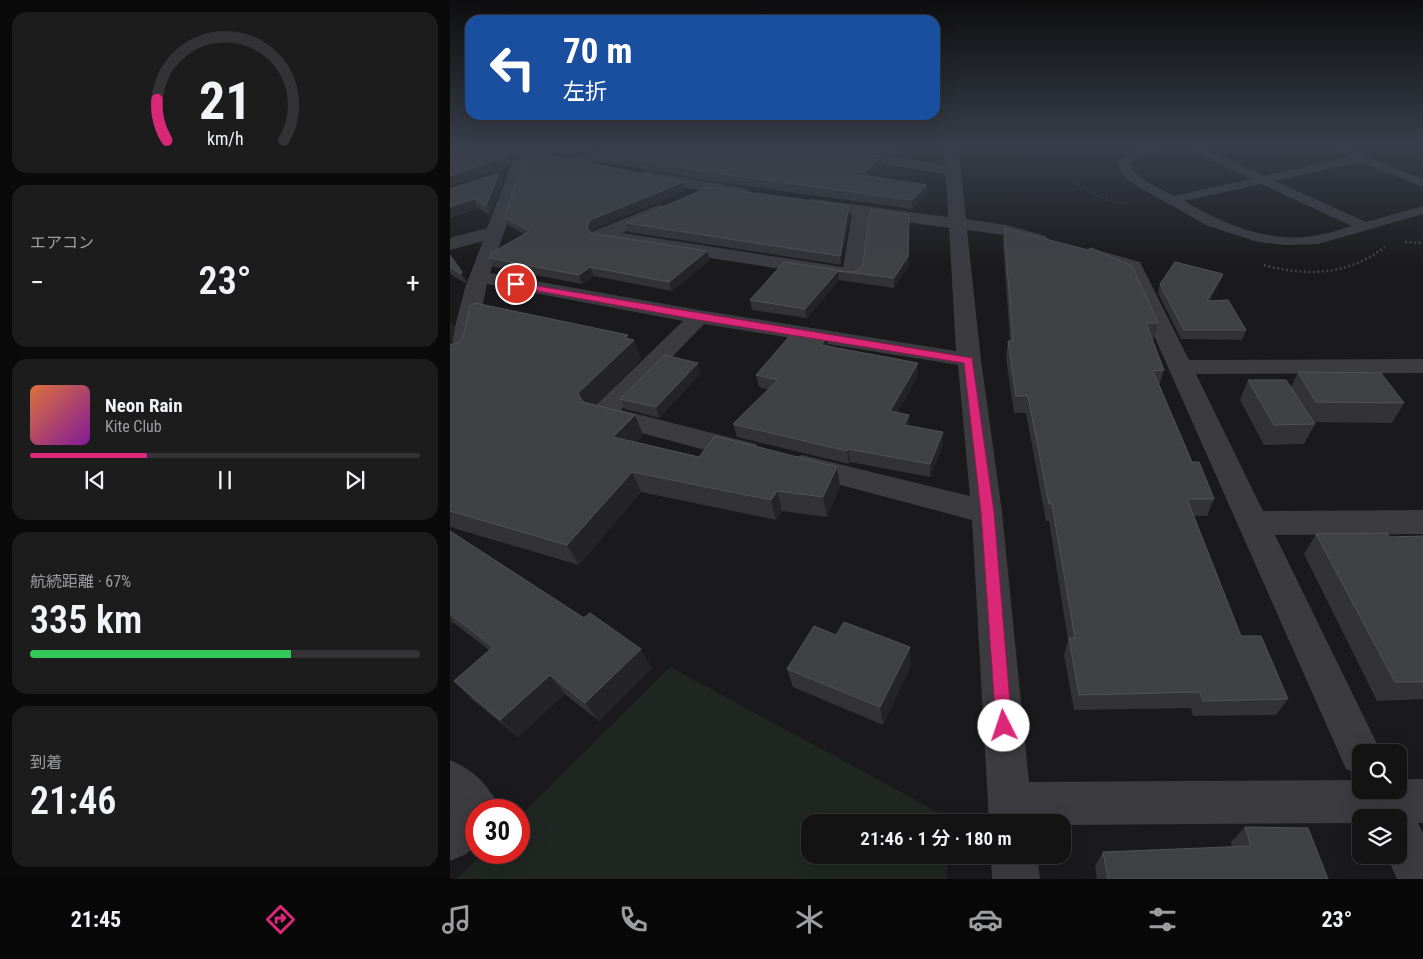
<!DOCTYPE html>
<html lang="ja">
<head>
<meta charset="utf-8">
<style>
  :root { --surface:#141314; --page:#1d1c1d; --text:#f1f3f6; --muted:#9d9ea0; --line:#333234; --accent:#db2777 }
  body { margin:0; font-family:"Roboto Condensed","Noto Sans JP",sans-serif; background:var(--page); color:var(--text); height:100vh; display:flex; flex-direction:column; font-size:19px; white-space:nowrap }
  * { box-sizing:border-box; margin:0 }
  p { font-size:16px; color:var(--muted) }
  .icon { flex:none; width:28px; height:28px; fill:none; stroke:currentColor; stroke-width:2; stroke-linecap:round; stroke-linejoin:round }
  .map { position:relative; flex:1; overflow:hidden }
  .panel { display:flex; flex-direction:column; gap:12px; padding:12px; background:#0b0a0b; width:450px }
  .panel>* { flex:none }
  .hud { position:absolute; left:15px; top:15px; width:475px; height:105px; border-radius:15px; box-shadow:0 5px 20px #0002,0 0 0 1px var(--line); background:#1a4fa0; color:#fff; overflow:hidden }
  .fabs { position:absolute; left:902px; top:744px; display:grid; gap:10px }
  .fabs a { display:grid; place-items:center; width:55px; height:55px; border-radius:10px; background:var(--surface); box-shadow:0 5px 20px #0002,0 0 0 1px var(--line); font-size:25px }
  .speed { position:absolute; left:15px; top:799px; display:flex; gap:10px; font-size:25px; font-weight:700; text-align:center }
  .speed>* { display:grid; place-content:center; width:65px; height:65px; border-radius:50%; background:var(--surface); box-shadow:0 5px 20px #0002,0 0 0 1px var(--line); line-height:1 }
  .speed .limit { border:8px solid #d22; background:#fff; color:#111 }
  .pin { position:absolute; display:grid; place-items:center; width:42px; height:42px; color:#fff; margin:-21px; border:2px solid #fff; border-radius:50%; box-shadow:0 1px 5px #0007 }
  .me { position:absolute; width:55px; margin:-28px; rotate:356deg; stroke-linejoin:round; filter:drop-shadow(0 0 4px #0008) }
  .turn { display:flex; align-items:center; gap:18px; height:105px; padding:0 15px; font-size:22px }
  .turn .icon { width:65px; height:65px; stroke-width:2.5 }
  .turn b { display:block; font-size:35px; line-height:42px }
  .big { font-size:38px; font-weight:600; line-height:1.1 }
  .panel .widget { flex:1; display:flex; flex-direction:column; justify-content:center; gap:8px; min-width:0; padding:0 18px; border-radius:15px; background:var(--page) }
  .panel .dial { align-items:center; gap:0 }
  .dial svg { height:130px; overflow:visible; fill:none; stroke:var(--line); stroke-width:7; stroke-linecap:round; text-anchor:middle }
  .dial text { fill:var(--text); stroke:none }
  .song { display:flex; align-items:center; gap:15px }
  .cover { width:60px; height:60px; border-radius:8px; background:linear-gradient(135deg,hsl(20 70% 55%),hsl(290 70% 35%)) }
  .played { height:5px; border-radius:2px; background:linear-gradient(90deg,var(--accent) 30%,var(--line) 30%) }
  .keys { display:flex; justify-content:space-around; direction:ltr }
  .heat { display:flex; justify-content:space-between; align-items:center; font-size:28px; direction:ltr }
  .charge { height:8px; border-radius:4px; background:linear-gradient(90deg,#34c759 67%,var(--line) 0) }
  .trip { position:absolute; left:351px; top:814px; width:270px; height:50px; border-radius:15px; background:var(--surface); box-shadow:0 5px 20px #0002,0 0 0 1px var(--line); font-weight:600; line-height:50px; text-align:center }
  .dock { display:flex; height:80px; justify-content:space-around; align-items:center; background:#080808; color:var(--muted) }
  .dock .icon { width:35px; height:35px }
  .dock .on { color:var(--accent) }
  .dock b { font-size:22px; color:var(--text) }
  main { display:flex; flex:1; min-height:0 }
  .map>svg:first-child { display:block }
  .green { fill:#202621 }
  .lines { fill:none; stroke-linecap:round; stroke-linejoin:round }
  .path-far1 { stroke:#414247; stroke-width:2; stroke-dasharray:1 2.5; stroke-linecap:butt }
  .path { stroke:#414247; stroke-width:2.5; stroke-dasharray:2 2.5; stroke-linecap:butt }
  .service { fill:#3b3b40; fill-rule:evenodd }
  .minor { fill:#3b3b40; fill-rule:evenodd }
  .wall { fill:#333336 }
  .shaded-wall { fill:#242325 }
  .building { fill:#404144; stroke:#515256 }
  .route { fill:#db2777; stroke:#8e194d }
</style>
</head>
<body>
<main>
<section class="panel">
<div class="widget dial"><svg viewBox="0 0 100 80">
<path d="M14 69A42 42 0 1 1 86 69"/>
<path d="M14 69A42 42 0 0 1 8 44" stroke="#db2777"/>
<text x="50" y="56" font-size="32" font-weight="700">21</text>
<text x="50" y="72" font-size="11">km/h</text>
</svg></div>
<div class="widget"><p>エアコン</p>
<div class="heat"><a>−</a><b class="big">23°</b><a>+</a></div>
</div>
<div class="widget">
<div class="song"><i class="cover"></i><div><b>Neon Rain</b><p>Kite Club</p></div></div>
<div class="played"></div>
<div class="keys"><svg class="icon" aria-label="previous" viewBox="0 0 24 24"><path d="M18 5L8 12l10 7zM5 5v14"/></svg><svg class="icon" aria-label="pause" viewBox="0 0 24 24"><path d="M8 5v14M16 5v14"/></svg><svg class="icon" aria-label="next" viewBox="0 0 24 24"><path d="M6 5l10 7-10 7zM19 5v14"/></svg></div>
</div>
<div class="widget"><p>航続距離 · 67%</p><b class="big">335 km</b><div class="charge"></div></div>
<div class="widget"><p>到着</p><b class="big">21:46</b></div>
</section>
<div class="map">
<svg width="973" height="879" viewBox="0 0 973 879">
  <rect width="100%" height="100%" fill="#1a191b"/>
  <polygon class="green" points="220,667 497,817 497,822 360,822 360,855 497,855 497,879 6,879 33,853 69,852 69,817"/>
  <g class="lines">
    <path class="path-far1" d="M 637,146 L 615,157 L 611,164 C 623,185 653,202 677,204"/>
    <g class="path">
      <polyline points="955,242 973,243"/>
      <path d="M 814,265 C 858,277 898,275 935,247"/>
    </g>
    <path class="service" d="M 717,146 L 699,152 L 679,163 C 686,180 708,187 724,196 L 801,179 L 734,146 L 749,146 L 814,176 L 900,157 L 883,146 L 897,146 L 914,156 L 973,179 L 973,187 L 909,162 L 825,181 L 916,222 L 973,206 L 973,214 L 868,244 L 836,245 L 808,242 L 758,226 L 682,183 L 673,175 L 667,162 L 669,160 L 692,147 ZM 811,184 L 902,226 C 891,229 880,233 868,235 C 821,245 774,224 734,201 Z"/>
    <g class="minor">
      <polygon points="0,146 10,146 20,149 83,146 82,149 120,160 166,146 188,146 186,149 125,168 80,157 40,273 249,310 506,351 499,228 419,217 412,274 409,278 402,280 151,241 144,239 142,235 144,231 209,205 215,206 218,210 215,214 172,233 393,267 402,214 357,208 354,204 357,200 363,199 498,217 496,174 341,150 334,146 369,146 495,165 494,146 508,146 516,219 556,225 596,236 598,240 596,244 589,246 554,235 517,230 531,360 552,512 579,782 911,780 911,790 949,790 949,779 973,779 973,823 968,823 973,833 973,879 947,879 936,855 949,855 949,818 911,818 911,823 612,825 612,822 539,822 522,520 342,472 338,465 342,458 352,455 520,496 508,365 254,324 171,410 306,444 310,451 306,458 296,461 143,420 139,414 143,408 233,321 37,284 25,342 21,347 13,349 5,347 1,342 15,288 33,241 0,250 0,238 37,228 65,156 18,158 0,152"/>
      <polygon points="195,171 293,188 299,189 301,193 299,197 293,198 189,179 187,176"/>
      <polygon points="643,249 690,262 739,360 973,359 973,373 746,374 813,511 973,510 973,534 825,535 931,752 911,752 911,775 896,769 675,270 636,259 633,255 636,251"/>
      <path d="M 0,760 C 23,769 41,787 50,810 L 26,810 L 26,844 L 16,854 L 0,861 Z"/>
      <polygon points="541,855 587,855 590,879 542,879"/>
    </g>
  </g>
  <g class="wall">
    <polygon points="12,146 45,146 20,147"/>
    <polygon points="84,146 160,146 125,156 84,148"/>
    <polygon points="381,146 457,146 445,156"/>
    <polygon points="150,153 432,157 433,166 420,176 477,185 477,194 462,209 259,181 153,162"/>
    <polygon points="49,173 53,182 40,215 28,208 0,218"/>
    <polygon points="233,182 235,191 143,229 142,232 260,260 222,291 144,276 132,284 44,267 39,258 74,234 58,225 54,217"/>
    <polygon points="400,215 391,265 179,232 176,223"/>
    <polygon points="554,228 708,323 704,339 702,339 714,370 709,386 742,462 764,499 757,516 744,516 791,636 838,699 826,715 743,716 741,708 624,710 614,655 618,640 599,521 596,521 576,413 564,413 556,358 558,341 560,341 553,243"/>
    <polygon points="0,255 17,282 17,284 0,274"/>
    <polygon points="334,262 401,272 459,265 444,288 389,280 357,318 302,310 300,300"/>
    <polygon points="773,274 770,283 760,301 796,330 792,340 731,339 708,293 710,284"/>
    <polygon points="0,321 5,329 2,345 178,335 179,339 184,340 191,359 145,405 193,435 186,442 249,457 387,467 390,487 377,517 332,511 326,520 191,492 129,565 0,527"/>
    <polygon points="378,347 468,363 468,376 447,413 459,415 459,426 493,444 480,477 400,462 399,464 287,437 283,424 318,389 309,387 306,375"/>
    <polygon points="848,372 954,403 942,423 863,422 865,424 854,444 814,445 790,400 798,380 841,387"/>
    <polygon points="251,373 209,418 175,409 170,399"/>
    <polygon points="0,531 202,668 149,721 115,694 68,737 23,700 4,681 39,650 4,623 0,626"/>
    <polygon points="866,534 940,537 973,536 973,699 927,701 854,554"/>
    <polygon points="386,635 461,666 433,725 343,687 337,669"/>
    <polygon points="795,827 878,879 647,879 645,866 653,852 782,847 781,842"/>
  </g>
  <g class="shaded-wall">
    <polygon points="128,146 160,146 125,156 122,148"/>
    <polygon points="447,146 457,146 445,156 445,147"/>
    <polygon points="59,149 62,158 60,166 0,186 0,176"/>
    <polygon points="432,157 433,166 411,184 410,175"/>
    <polygon points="49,173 53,182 40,215 36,206"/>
    <polygon points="233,182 235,191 143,229 140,236 137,227 140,220"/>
    <polygon points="477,185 477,194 462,209 462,200"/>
    <polygon points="24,199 28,208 0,218 0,207"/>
    <polygon points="399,206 400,215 391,265 390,256"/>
    <polygon points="459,215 459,265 444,288 444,278"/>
    <polygon points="257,251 260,260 222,291 219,282"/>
    <polygon points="140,267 144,276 132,284 129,275"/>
    <polygon points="388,271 389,280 357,318 355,309"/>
    <polygon points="12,272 17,282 17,284 11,274"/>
    <polygon points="773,274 770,283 754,310 757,301"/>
    <polygon points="0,321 5,329 1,351 0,360"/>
    <polygon points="178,335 181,343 184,340 191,359 137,413 128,393 175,338"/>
    <polygon points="377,337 379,349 371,345"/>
    <polygon points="248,363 251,373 209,418 206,407"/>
    <polygon points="468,363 468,376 441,424 440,411"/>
    <polygon points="185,415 193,435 172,457 163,437"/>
    <polygon points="459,415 460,428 454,425"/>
    <polygon points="493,432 493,444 480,477 480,464"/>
    <polygon points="398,449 400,462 399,464 397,451"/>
    <polygon points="387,467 390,487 377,517 373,497"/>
    <polygon points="182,472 191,492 129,565 117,545"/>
    <polygon points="327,491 332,511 326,520 321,500"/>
    <polygon points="0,618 4,623 0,626"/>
    <polygon points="460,647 461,666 433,725 430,707"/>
    <polygon points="191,649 202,668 149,721 135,703"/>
    <polygon points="100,675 115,694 68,737 50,720"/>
  </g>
  <g class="building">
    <polygon points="114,146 128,146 122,148"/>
    <polygon points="173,146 356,146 432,157 410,175 477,185 462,200 257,172 150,153"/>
    <polygon points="0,147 13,151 59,149 56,157 0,176"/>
    <polygon points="78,151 233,182 140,220 137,227 140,232 147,234 257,251 219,282 140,267 129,275 39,258 41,253 80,231 54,217"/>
    <polygon points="49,173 36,206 24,199 0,207 0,189"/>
    <polygon points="259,187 399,206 390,256 176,223"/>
    <polygon points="420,209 459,215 458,256 444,278 388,271 355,309 300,300 334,262 401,272 409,270 413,265"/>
    <polygon points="554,228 638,250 641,248 682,266 708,323 696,323 714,370 703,371 742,462 749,462 764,499 737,499 791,636 811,636 838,699 753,701 750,692 629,695 619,638 625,638 602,504 599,504 578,396 566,396 558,341 563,341"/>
    <polygon points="0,255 12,272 11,274 0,267"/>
    <polygon points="725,262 773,274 757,301 778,300 796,330 734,330 710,284"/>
    <polygon points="25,303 178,335 175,338 184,340 128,393 133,402 185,415 163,437 249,457 265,436 387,467 373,497 327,491 321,500 182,472 117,545 0,511 0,345 8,343 13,337 20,306"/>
    <polygon points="344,331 377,337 371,345 468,363 440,411 459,415 454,425 493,432 480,464 398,449 397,451 283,424 328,380 306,375"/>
    <polygon points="214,355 248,363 206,407 170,399"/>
    <polygon points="848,372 931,373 954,403 866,402"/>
    <polygon points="798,380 836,380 865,424 824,425"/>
    <polygon points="0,531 134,618 140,613 191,649 135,703 100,675 50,720 4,681 43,647 0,614"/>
    <polygon points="937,533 940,537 973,536 973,682 945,682 866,534"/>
    <polygon points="394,622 460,647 430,707 337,669 364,626 386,635"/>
    <polygon points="795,827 858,828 878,879 658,879 653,852 801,846"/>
  </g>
  <linearGradient id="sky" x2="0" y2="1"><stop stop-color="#0e0e0f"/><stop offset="0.54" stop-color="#383e4a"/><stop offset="1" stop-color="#383e4a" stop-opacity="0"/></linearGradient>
  <rect width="973" height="269" fill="url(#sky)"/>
  <polygon class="route" points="63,282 522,358 544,512 562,726 560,732 554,735 548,732 546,726 531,512 514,363 249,320 66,287 63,286"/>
</svg>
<div class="fabs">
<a><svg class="icon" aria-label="search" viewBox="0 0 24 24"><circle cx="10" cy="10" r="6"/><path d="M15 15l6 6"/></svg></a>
<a><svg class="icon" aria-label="layers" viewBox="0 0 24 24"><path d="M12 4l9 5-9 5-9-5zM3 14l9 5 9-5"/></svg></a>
</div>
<div class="speed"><div class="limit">30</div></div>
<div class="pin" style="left:66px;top:284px;background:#d93025"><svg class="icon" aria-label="arrive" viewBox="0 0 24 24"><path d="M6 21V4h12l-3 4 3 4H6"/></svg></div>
<svg class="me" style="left:554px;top:726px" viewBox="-20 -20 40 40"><circle r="19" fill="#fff"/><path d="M0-13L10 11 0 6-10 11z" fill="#db2777"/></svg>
<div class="trip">21:46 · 1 分 · 180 m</div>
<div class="hud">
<div class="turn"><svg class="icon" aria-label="left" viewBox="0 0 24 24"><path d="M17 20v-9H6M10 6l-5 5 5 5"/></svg><div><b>70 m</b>左折</div></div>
</div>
</div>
</main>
<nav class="dock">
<b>21:45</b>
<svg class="icon on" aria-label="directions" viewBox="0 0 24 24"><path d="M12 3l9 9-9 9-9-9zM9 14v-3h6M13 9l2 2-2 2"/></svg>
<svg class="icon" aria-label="music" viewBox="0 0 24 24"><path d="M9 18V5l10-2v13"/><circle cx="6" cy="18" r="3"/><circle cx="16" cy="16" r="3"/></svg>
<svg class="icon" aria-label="phone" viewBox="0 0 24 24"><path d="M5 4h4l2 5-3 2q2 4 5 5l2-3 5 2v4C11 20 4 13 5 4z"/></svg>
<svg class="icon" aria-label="climate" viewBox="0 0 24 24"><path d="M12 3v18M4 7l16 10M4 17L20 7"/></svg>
<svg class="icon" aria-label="car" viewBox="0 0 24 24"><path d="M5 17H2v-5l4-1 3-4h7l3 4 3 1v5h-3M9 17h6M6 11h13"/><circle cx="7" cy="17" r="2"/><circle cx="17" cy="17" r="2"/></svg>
<svg class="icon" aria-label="filters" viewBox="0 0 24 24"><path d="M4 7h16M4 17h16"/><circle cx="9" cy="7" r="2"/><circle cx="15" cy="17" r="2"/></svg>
<b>23°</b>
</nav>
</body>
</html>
